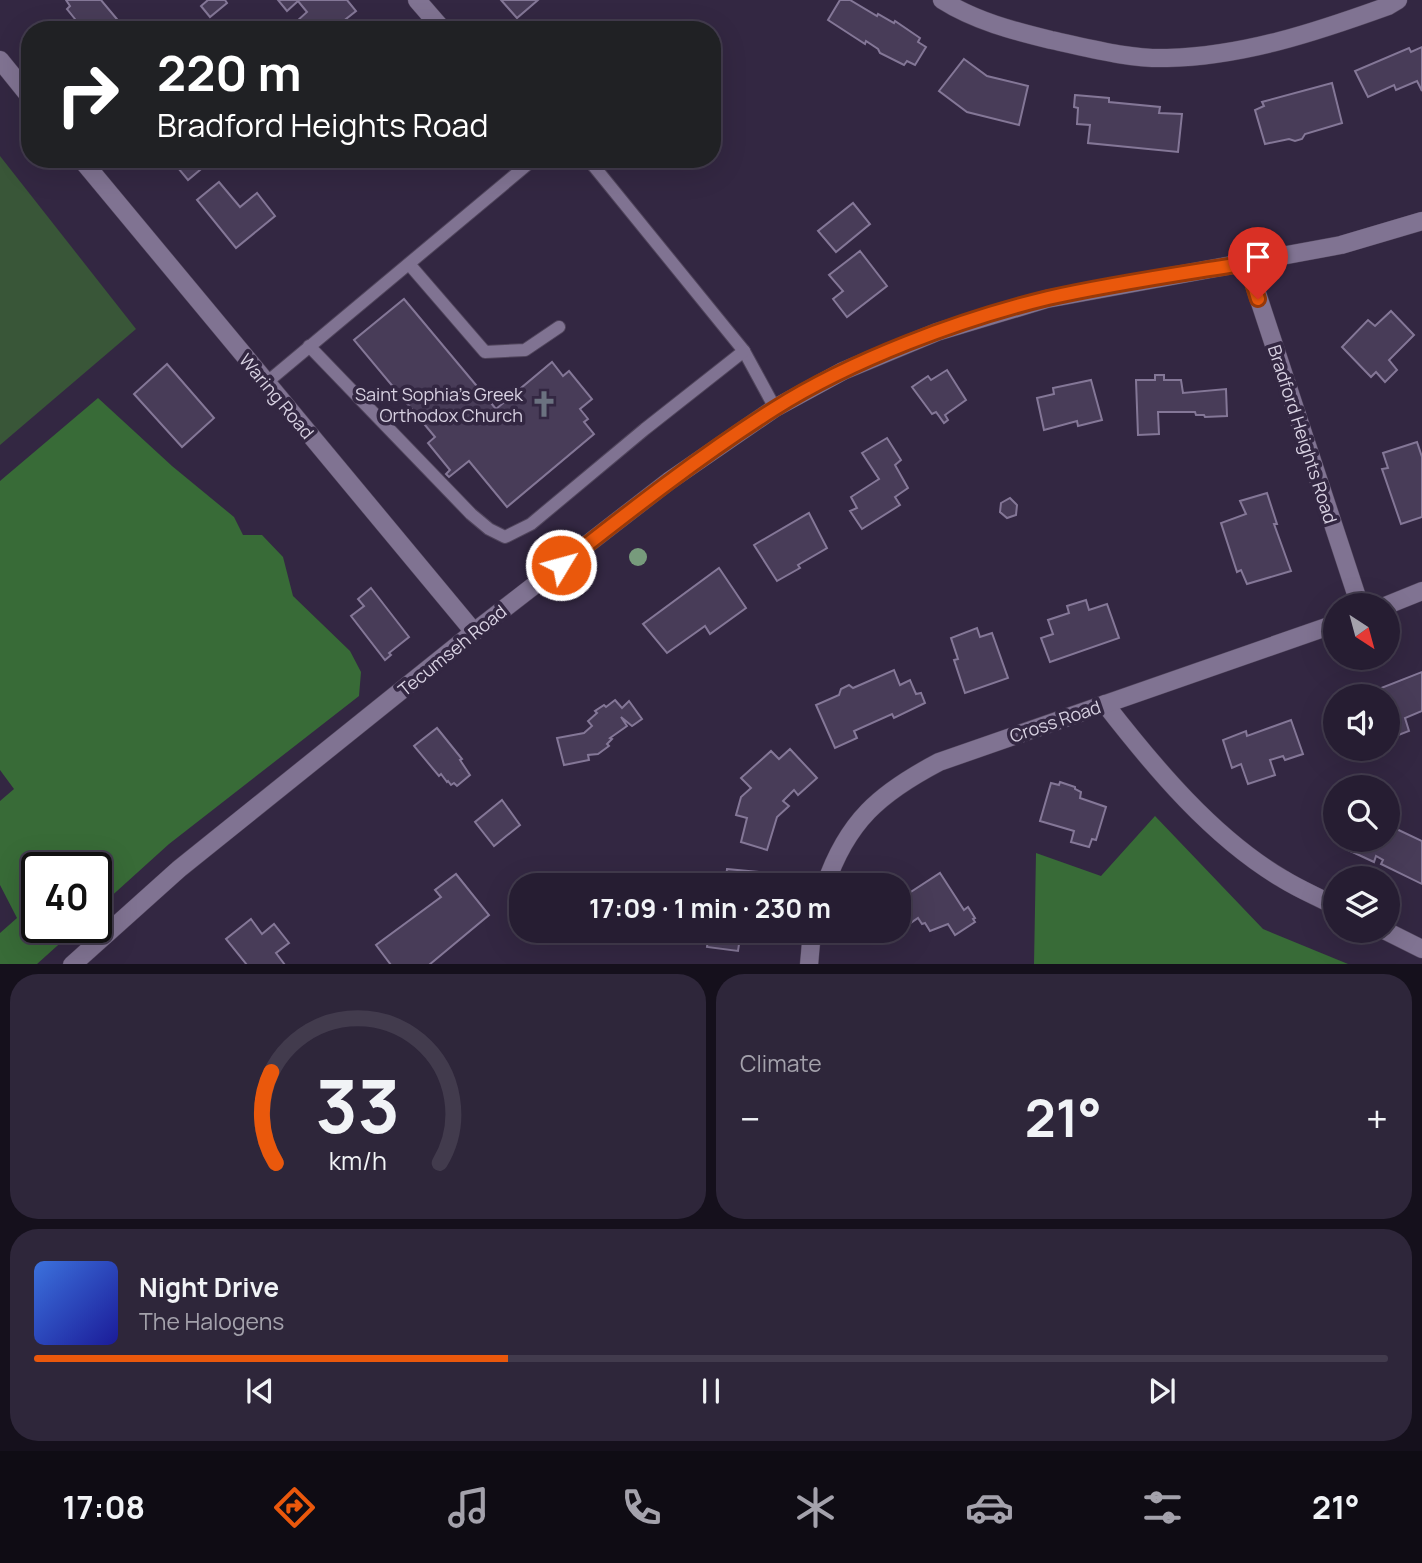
<!DOCTYPE html>
<html lang="en">
<head>
<meta charset="utf-8">
<style>
  :root { --surface:#261d32; --page:#2e263a; --text:#f1f3f6; --muted:#a4a2ac; --line:#423b4d; --accent:#ea580c }
  body { margin:0; font-family:Manrope,sans-serif; background:var(--page); color:var(--text); height:100vh; display:flex; flex-direction:column; font-size:26px; white-space:nowrap }
  * { box-sizing:border-box; margin:0 }
  p { font-size:23px; color:var(--muted) }
  .icon { flex:none; width:38px; height:38px; fill:none; stroke:currentColor; stroke-width:2; stroke-linecap:round; stroke-linejoin:round }
  .map { position:relative; height:964px; overflow:hidden }
  .side { display:flex; flex-direction:column; gap:10px; padding:10px; background:#15101c; flex:1 }
  .side>* { flex:none }
  .top-card { position:absolute; left:21px; top:21px; width:700px; height:147px; border-radius:28px; box-shadow:0 7px 28px #0002,0 0 0 2px var(--line); background:#202124; color:#fff; overflow:hidden }
  .needle { width:46px; rotate:144deg }
  .fabs { position:absolute; left:1323px; top:593px; display:grid; gap:14px }
  .fabs a { display:grid; place-items:center; width:77px; height:77px; border-radius:50%; background:var(--surface); box-shadow:0 7px 28px #0002,0 0 0 2px var(--line); font-size:35px }
  .speed { position:absolute; left:21px; top:852px; display:flex; gap:14px; font-size:35px; font-weight:700; text-align:center }
  .speed>* { display:grid; place-content:center; width:91px; height:91px; border-radius:50%; background:var(--surface); box-shadow:0 7px 28px #0002,0 0 0 2px var(--line); line-height:1 }
  .speed .limit { border:4px solid #111; border-radius:10px; background:#fff; color:#111 }
  .pin { position:absolute; display:grid; place-items:center; width:60px; height:60px; color:#fff; margin:-72px -30px; border-radius:50% 50% 50% 0; rotate:-45deg; box-shadow:0 0 7px #0007 }
  .pin .icon { rotate:45deg }
  .me { position:absolute; width:77px; margin:-38px; rotate:53deg; stroke-linejoin:round; filter:drop-shadow(0 0 5px #0008) }
  .turn { display:flex; align-items:center; gap:24px; height:147px; padding:0 21px; font-size:32px }
  .turn .icon { width:91px; height:91px; stroke-width:2.5 }
  .turn b { display:block; font-size:49px; line-height:60px }
  .big { font-size:52px; font-weight:700; line-height:1.1 }
  .side .widget { flex:1; display:flex; flex-direction:column; justify-content:center; gap:10px; min-width:0; padding:0 24px; border-radius:28px; background:var(--page) }
  .side .dial { align-items:center; gap:0 }
  .dial svg { height:182px; overflow:visible; fill:none; stroke:var(--line); stroke-width:7; stroke-linecap:round; text-anchor:middle }
  .dial text { fill:var(--text); stroke:none }
  .song { display:flex; align-items:center; gap:21px }
  .cover { width:84px; height:84px; border-radius:10px; background:linear-gradient(135deg,hsl(220 70% 55%),hsl(240 70% 35%)) }
  .played { height:7px; border-radius:4px; background:linear-gradient(90deg,var(--accent) 35%,var(--line) 35%) }
  .keys { display:flex; justify-content:space-around; direction:ltr }
  .heat { display:flex; justify-content:space-between; align-items:center; font-size:38px; direction:ltr }
  .side .tiles { flex:1; display:grid; gap:10px; grid-template-columns:1fr 1fr }
  .widget:last-child { grid-column:span 2 }
  .trip { position:absolute; left:509px; top:873px; width:402px; height:70px; border-radius:28px; background:var(--surface); box-shadow:0 7px 28px #0002,0 0 0 2px var(--line); font-weight:700; line-height:70px; text-align:center }
  .dock { display:flex; height:112px; justify-content:space-around; align-items:center; background:#0f0c14; color:var(--muted) }
  .dock .icon { width:49px; height:49px }
  .dock .active { color:var(--accent) }
  .dock b { font-size:32px; color:var(--text) }
  .map>svg:first-child { display:block }
  .green { fill:#395638 }
  .forest { fill:#386b37 }
  .building { fill:#483c58; stroke:#847797; stroke-width:2 }
  .lines { fill:none; stroke-linecap:round; stroke-linejoin:round }
  .lane-casing { stroke:#50455c; stroke-width:14 }
  .street-casing { stroke:#50455c; stroke-width:19 }
  .secondary-casing { stroke:#50455c; stroke-width:19 }
  .lane { stroke:#807392; stroke-width:12 }
  .street { stroke:#807392; stroke-width:18 }
  .secondary { stroke:#807392; stroke-width:18 }
  .tree { fill:#779b7c }
  .route-casing { stroke:#983908; stroke-width:18 }
  .route { stroke:#ea580c; stroke-width:12 }
  .labels { text-anchor:middle; dominant-baseline:central; stroke-width:7; stroke-linejoin:round; paint-order:stroke }
  .poi-label { font-size:18px; fill:#d8d1e2; stroke:#332742; text-anchor:end }
  .street-label { font-size:18px; fill:#d8d1e2; stroke:#332742 }
</style>
</head>
<body>
<div class="map">
<svg width="1422" height="965" viewBox="0 0 1422 965">
  <rect width="100%" height="100%" fill="#332742"/>
  <polygon class="green" points="0,156 136,329 0,445"/>
  <g class="forest">
    <polygon points="98,398 172,466 234,517 243,535 262,535 283,557 293,596 350,651 361,672 359,696 169,844 96,910 96,868 37,868 37,928 77,928 37,964 0,964 0,933 17,918 0,885 0,801 14,789 0,770 0,481"/>
    <polygon points="1155,816 1263,929 1348,964 1034,964 1036,853 1101,876"/>
  </g>
  <g class="building">
    <polygon points="66,0 101,0 121,24 114,30 57,30 67,22 69,24 75,19 67,9 70,6"/>
    <polygon points="208,0 225,0 227,3 210,17 201,6"/>
    <polygon points="278,0 347,0 356,11 332,30 304,30 297,21 307,12 298,1 287,11"/>
    <polygon points="501,0 538,0 517,18"/>
    <polygon points="840,0 850,0 877,16 878,14 894,23 895,21 920,38 918,42 926,47 915,65 907,61 904,65 880,53 878,49 866,41 865,44 828,20"/>
    <polygon points="1422,47 1422,91 1417,81 1396,90 1394,85 1368,97 1355,71 1409,48 1411,52"/>
    <polygon points="964,59 987,76 1028,86 1019,125 967,112 939,91"/>
    <polygon points="1332,83 1342,123 1305,134 1302,139 1295,141 1289,139 1265,144 1255,110 1264,106 1262,102"/>
    <polygon points="1075,95 1109,98 1109,102 1160,107 1159,113 1182,114 1178,152 1088,143 1090,125 1077,124 1078,108 1074,107"/>
    <polygon points="177,159 213,159 188,180 178,168 182,165"/>
    <polygon points="219,182 240,207 257,193 275,216 236,248 197,200"/>
    <polygon points="853,203 870,224 836,252 818,231"/>
    <polygon points="860,251 887,286 847,317 833,299 843,291 829,275"/>
    <polygon points="404,299 496,409 552,362 563,376 569,371 592,399 580,409 588,419 584,422 594,434 507,507 469,461 449,477 446,474 450,470 428,443 435,437 354,340"/>
    <polygon points="1391,311 1414,335 1389,360 1397,370 1385,382 1376,372 1371,377 1342,347 1368,320 1375,326"/>
    <polygon points="167,364 214,418 182,447 134,394"/>
    <polygon points="947,370 966,400 945,415 948,420 944,423 936,412 932,414 912,387 928,376 931,380"/>
    <polygon points="1155,375 1164,375 1164,380 1181,380 1183,393 1226,389 1227,416 1205,417 1204,415 1196,415 1195,412 1158,412 1159,434 1138,435 1136,380 1155,380"/>
    <polygon points="1091,380 1102,420 1078,426 1077,421 1044,430 1037,398 1054,394 1053,388"/>
    <polygon points="887,438 901,460 895,465 908,488 895,497 900,505 862,529 850,511 857,508 851,497 879,479 862,453"/>
    <polygon points="1417,442 1422,457 1422,517 1401,524 1382,469 1388,468 1383,453"/>
    <polygon points="1267,493 1277,524 1274,524 1291,571 1247,584 1241,570 1237,572 1221,523 1246,514 1240,501"/>
    <polygon points="1010,498 1017,505 1016,515 1007,518 1000,512 1001,503"/>
    <polygon points="809,513 827,548 798,565 800,568 777,581 754,545"/>
    <polygon points="719,568 746,608 710,634 705,626 667,653 643,624"/>
    <polygon points="371,588 409,637 389,653 391,655 385,660 351,616 364,606 358,599"/>
    <polygon points="1086,600 1089,610 1107,604 1119,638 1050,662 1041,638 1053,634 1048,620 1069,613 1067,606"/>
    <polygon points="977,628 980,637 992,633 1008,678 965,693 954,660 958,659 951,638"/>
    <polygon points="894,670 900,685 910,680 916,694 921,693 925,703 894,718 892,714 854,731 857,738 835,748 816,705 839,695 841,689 849,685 853,688"/>
    <polygon points="1422,672 1422,711 1405,718 1409,731 1388,739 1388,696 1379,696 1376,690"/>
    <polygon points="615,700 622,708 629,701 642,719 632,726 621,717 627,726 610,738 612,739 607,744 609,746 598,754 588,755 589,760 564,765 557,738 584,733 592,726 588,721 597,713 595,711 604,705 606,707"/>
    <polygon points="1291,720 1303,754 1285,760 1283,756 1270,760 1275,775 1248,784 1241,764 1232,768 1223,740 1246,731 1247,736"/>
    <polygon points="437,728 462,759 460,760 470,775 457,786 454,783 451,785 448,781 447,782 441,774 439,776 414,746"/>
    <polygon points="790,749 817,778 798,795 794,790 783,801 789,806 777,817 767,850 741,842 747,818 736,815 741,797 751,788 741,778 771,751 779,759"/>
    <polygon points="1060,782 1075,787 1075,789 1081,792 1080,798 1106,807 1096,840 1092,839 1089,847 1071,842 1074,831 1040,821 1051,783 1059,785"/>
    <polygon points="502,800 520,825 494,846 475,822"/>
    <polygon points="1388,825 1422,841 1422,884 1381,864 1383,860 1376,856 1374,862 1348,850 1353,840 1388,840"/>
    <polygon points="727,869 758,872 757,886 725,886"/>
    <polygon points="940,873 964,910 968,907 975,918 973,919 975,922 955,935 948,924 930,931 925,923 922,924 918,918 902,929 900,925 900,899"/>
    <polygon points="456,874 489,915 429,965 391,965 376,945 441,897 435,890"/>
    <polygon points="251,919 262,934 274,924 289,943 276,953 285,965 247,965 226,939"/>
    <polygon points="705,931 741,931 738,951 707,947 709,932"/>
  </g>
  <g class="lines">
    <defs>
      <g id="lane">
        <polyline points="588,159 744,351 775,408"/>
        <polyline points="409,264 485,352 525,350 559,327"/>
        <polyline points="309,346 471,514 489,529 505,537 531,524 645,429 744,351"/>
        <polyline points="266,383 534,159"/>
      </g>
      <g id="street">
        <polyline points="417,0 443,30"/>
        <path d="M 942,0 C 975,21 1014,31 1051,40 C 1089,48 1128,59 1167,58 C 1244,56 1316,32 1388,6 L 1398,0"/>
        <polyline points="0,60 30,97"/>
        <polyline points="81,159 474,632"/>
        <polyline points="1247,263 1360,606"/>
        <polyline points="1385,606 1422,591"/>
        <path d="M 1105,704 C 1154,767 1213,838 1283,879 C 1299,889 1318,897 1335,906"/>
        <path d="M 825,886 C 847,821 880,793 939,762 L 1335,624"/>
        <polyline points="1386,931 1422,949"/>
        <polyline points="809,965 812,931"/>
      </g>
      <polyline id="secondary" points="72,965 179,869 474,632 669,481 775,408 843,371 937,332 1047,299 1341,245 1422,221"/>
    </defs>
    <use href="#lane" class="lane-casing"/>
    <use href="#street" class="street-casing"/>
    <use href="#secondary" class="secondary-casing"/>
    <use href="#lane" class="lane"/>
    <use href="#street" class="street"/>
    <use href="#secondary" class="secondary"/>
  </g>
  <circle class="tree" cx="638" cy="557" r="9"/>
  <g class="lines">
    <defs>
      <path id="route" d="M 561,565 C 630,511 700,456 774,409 C 851,360 961,319 1048,298 C 1114,283 1180,274 1247,263 L 1258,299"/>
    </defs>
    <use href="#route" class="route-casing"/>
    <use href="#route" class="route"/>
  </g>
  <defs>
    <symbol id="church-bare" viewBox="-9 -9 18 18"><path d="M-1.2-6h2.4v3.5h3.3v2.4h-3.3V6h-2.4V-.1h-3.3v-2.4h3.3Z" fill="#6b7280" stroke="#332742" stroke-width="2.5" paint-order="stroke"/></symbol>
  </defs>
  <g fill-rule="evenodd">
    <use href="#church-bare" x="525" y="385" width="38" height="38"/>
  </g>
  <g class="labels">
    <g class="poi-label">
      <text x="523" y="394">Saint Sophia's Greek<tspan x="523" dy="21">Orthodox Church</tspan></text>
    </g>
    <g class="street-label">
      <text transform="translate(277 396) rotate(50)">Waring Road</text>
      <text transform="translate(1303 434) rotate(72)">Bradford Heights Road</text>
      <text transform="translate(452 650) rotate(-39)">Tecumseh Road</text>
      <text transform="translate(1055 721) rotate(-19)">Cross Road</text>
    </g>
  </g>
</svg>
<div class="fabs">
<a><svg class="needle" viewBox="-14 -14 28 28"><path d="M0-13l5 13h-10z" fill="#e53935"/><path d="M0 13l5-13h-10z" fill="#a4a2ac"/></svg></a>
<a><svg class="icon" aria-label="sound" viewBox="0 0 24 24"><path d="M4 9h4l5-4v14l-5-4H4zM17 9q2 3 0 6"/></svg></a>
<a><svg class="icon" aria-label="search" viewBox="0 0 24 24"><circle cx="10" cy="10" r="6"/><path d="M15 15l6 6"/></svg></a>
<a><svg class="icon" aria-label="layers" viewBox="0 0 24 24"><path d="M12 4l9 5-9 5-9-5zM3 14l9 5 9-5"/></svg></a>
</div>
<div class="speed"><div class="limit">40</div></div>
<div class="pin" style="left:1258px;top:299px;background:#d93025"><svg class="icon" aria-label="arrive" viewBox="0 0 24 24"><path d="M6 21V4h12l-3 4 3 4H6"/></svg></div>
<svg class="me" style="left:561px;top:565px" viewBox="-20 -20 40 40"><circle r="17" fill="#ea580c" stroke="#fff" stroke-width="3"/><path d="M0-11L8 9 0 5-8 9z" fill="#fff"/></svg>
<div class="trip">17:09 · 1 min · 230 m</div>
<div class="top-card">
<div class="turn"><svg class="icon" aria-label="right" viewBox="0 0 24 24"><path d="M7 20v-9h11M14 6l5 5-5 5"/></svg><div><b>220 m</b>Bradford Heights Road</div></div>
</div>
</div>
<section class="side">
<div class="tiles">
<div class="widget dial"><svg viewBox="0 0 100 80">
<path d="M14 69A42 42 0 1 1 86 69"/>
<path d="M14 69A42 42 0 0 1 12 29" stroke="#ea580c"/>
<text x="50" y="56" font-size="32" font-weight="700">33</text>
<text x="50" y="72" font-size="11">km/h</text>
</svg></div>
<div class="widget"><p>Climate</p>
<div class="heat"><a>−</a><b class="big">21°</b><a>+</a></div>
</div>
<div class="widget">
<div class="song"><i class="cover"></i><div><b>Night Drive</b><p>The Halogens</p></div></div>
<div class="played"></div>
<div class="keys"><svg class="icon" aria-label="previous" viewBox="0 0 24 24"><path d="M18 5L8 12l10 7zM5 5v14"/></svg><svg class="icon" aria-label="pause" viewBox="0 0 24 24"><path d="M8 5v14M16 5v14"/></svg><svg class="icon" aria-label="next" viewBox="0 0 24 24"><path d="M6 5l10 7-10 7zM19 5v14"/></svg></div>
</div>
</div>
</section>
<nav class="dock">
<b>17:08</b>
<svg class="icon active" aria-label="directions" viewBox="0 0 24 24"><path d="M12 3l9 9-9 9-9-9zM9 14v-3h6M13 9l2 2-2 2"/></svg>
<svg class="icon" aria-label="music" viewBox="0 0 24 24"><path d="M9 18V5l10-2v13"/><circle cx="6" cy="18" r="3"/><circle cx="16" cy="16" r="3"/></svg>
<svg class="icon" aria-label="phone" viewBox="0 0 24 24"><path d="M5 4h4l2 5-3 2q2 4 5 5l2-3 5 2v4C11 20 4 13 5 4z"/></svg>
<svg class="icon" aria-label="climate" viewBox="0 0 24 24"><path d="M12 3v18M4 7l16 10M4 17L20 7"/></svg>
<svg class="icon" aria-label="car" viewBox="0 0 24 24"><path d="M5 17H2v-5l4-1 3-4h7l3 4 3 1v5h-3M9 17h6M6 11h13"/><circle cx="7" cy="17" r="2"/><circle cx="17" cy="17" r="2"/></svg>
<svg class="icon" aria-label="filters" viewBox="0 0 24 24"><path d="M4 7h16M4 17h16"/><circle cx="9" cy="7" r="2"/><circle cx="15" cy="17" r="2"/></svg>
<b>21°</b>
</nav>
</body>
</html>
